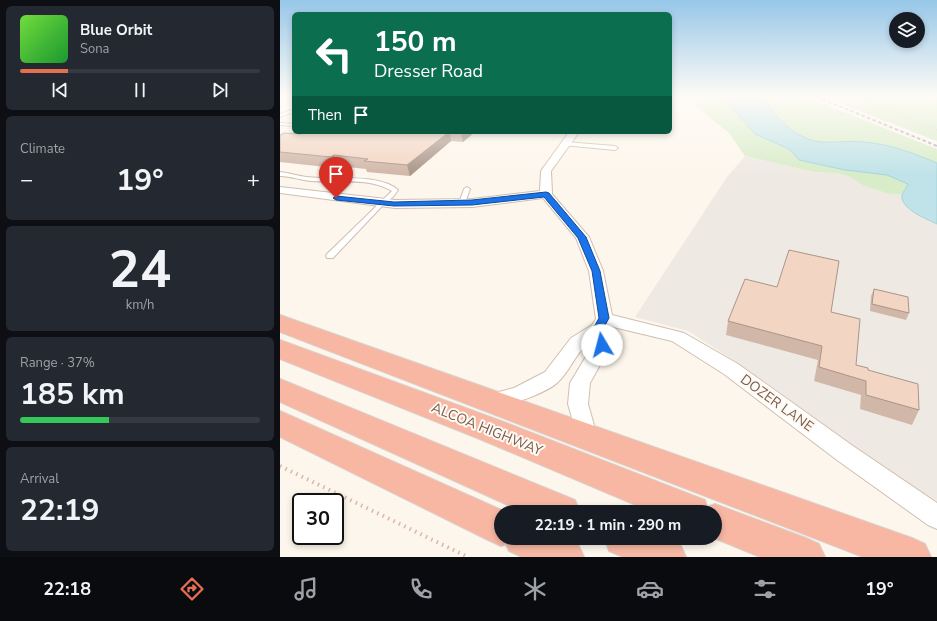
<!DOCTYPE html>
<html lang="en">
<head>
<meta charset="utf-8">
<style>
  :root { --surface:#171b24; --page:#242831; --text:#f1f3f6; --muted:#9ea1a6; --line:#363941; --accent:#e76f51 }
  body { margin:0; font-family:"Nunito Sans",sans-serif; background:var(--page); color:var(--text); height:100vh; display:flex; flex-direction:column; font-size:15px; white-space:nowrap }
  * { box-sizing:border-box; margin:0 }
  p { font-size:13px; color:var(--muted) }
  .icon { flex:none; width:22px; height:22px; fill:none; stroke:currentColor; stroke-width:2; stroke-linecap:round; stroke-linejoin:round }
  .map { position:relative; flex:1; overflow:hidden }
  .sheet { display:flex; flex-direction:column; gap:6px; padding:6px; background:#0d0f14; width:280px }
  .sheet>* { flex:none }
  .guide { position:absolute; left:12px; top:12px; width:380px; height:122px; border-radius:6px; box-shadow:0 2px 6px #0003; background:#0b6e4f; color:#fff; overflow:hidden }
  .tools { position:absolute; left:609px; top:12px; display:grid; gap:8px }
  .tools a { display:grid; place-items:center; width:36px; height:36px; border-radius:50%; background:var(--surface); box-shadow:0 2px 6px #0003; font-size:20px }
  .speed { position:absolute; left:12px; top:493px; display:flex; gap:8px; font-size:20px; font-weight:700; text-align:center }
  .speed>* { display:grid; place-content:center; width:52px; height:52px; border-radius:50%; background:var(--surface); box-shadow:0 2px 6px #0003; line-height:1 }
  .speed .limit { border:2px solid #111; border-radius:6px; background:#fff; color:#111 }
  .pin { position:absolute; display:grid; place-items:center; width:34px; height:34px; color:#fff; margin:-41px -17px; border-radius:50% 50% 50% 0; rotate:-45deg; box-shadow:0 0 4px #0007 }
  .pin .icon { rotate:45deg }
  .me { position:absolute; width:44px; margin:-22px; rotate:352deg; stroke-linejoin:round; filter:drop-shadow(0 0 3px #0008) }
  .turn { display:flex; align-items:center; gap:14px; height:84px; padding:0 16px; font-size:18px }
  .turn .icon { width:52px; height:52px; stroke-width:2.5 }
  .turn b { display:block; font-size:28px; line-height:34px }
  .then { display:flex; align-items:center; height:38px; padding:0 16px; background:#0003; gap:8px; font-size:15px }
  .big { font-size:30px; font-weight:700; line-height:1.1 }
  .sheet .card { flex:1; display:flex; flex-direction:column; justify-content:center; gap:6px; min-width:0; padding:0 14px; border-radius:6px; background:var(--page) }
  .sheet .dial { align-items:center; gap:0 }
  .dial b { font-size:52px; line-height:1 }
  .song { display:flex; align-items:center; gap:12px }
  .cover { width:48px; height:48px; border-radius:6px; background:linear-gradient(135deg,hsl(100 70% 55%),hsl(130 70% 35%)) }
  .played { height:4px; border-radius:2px; background:linear-gradient(90deg,var(--accent) 20%,var(--line) 20%) }
  .keys { display:flex; justify-content:space-around; direction:ltr }
  .heat { display:flex; justify-content:space-between; align-items:center; font-size:22px; direction:ltr }
  .charge { height:6px; border-radius:3px; background:linear-gradient(90deg,#34c759 37%,var(--line) 0) }
  .trip { position:absolute; left:214px; top:505px; width:228px; height:40px; border-radius:20px; background:var(--surface); box-shadow:0 2px 6px #0003; font-weight:700; line-height:40px; text-align:center }
  .tabs { display:flex; height:64px; justify-content:space-around; align-items:center; background:#090b0e; color:var(--muted) }
  .tabs .icon { width:28px; height:28px }
  .tabs .current { color:var(--accent) }
  .tabs b { font-size:18px; color:var(--text) }
  main { display:flex; flex:1; min-height:0 }
  .map>svg:first-child { display:block }
  .industrial { fill:#efe9e4 }
  .green { fill:#d8ecc9 }
  .water { fill:#bfe3e8; stroke:#a5d3da }
  .lines { fill:none; stroke-linecap:round; stroke-linejoin:round }
  .service-casing { stroke:#d1beb0; stroke-width:2 }
  .minor-casing { stroke:#d1beb0; stroke-width:2 }
  .motorway-casing { stroke:#dad1cd; stroke-width:2 }
  .path-far1 { stroke:#d9b8a5; stroke-width:1.5; stroke-dasharray:0.5 2; stroke-linecap:butt }
  .path { stroke:#d9b8a5; stroke-width:4; stroke-dasharray:1.5 4.5; stroke-linecap:butt }
  .service { fill:#fff; fill-rule:evenodd }
  .minor { fill:#fff; fill-rule:evenodd }
  .motorway { fill:#f7b7a3; fill-rule:evenodd }
  .rail { stroke:#b9a8c9; stroke-width:2; stroke-dasharray:3.5 2.5; stroke-linecap:butt }
  .wall { fill:#d1b7a8 }
  .shaded-wall { fill:#aa9588 }
  .building { fill:#f3d5c3; stroke:#aa9588 }
  .route { fill:#1a73e8; stroke:#114b97 }
  .labels { text-anchor:middle; dominant-baseline:central; stroke-width:4; stroke-linejoin:round; paint-order:stroke }
  .near-street-label { font-size:14px; fill:#7a5c4d; stroke:#fffaf3 }
</style>
</head>
<body>
<main>
<section class="sheet">
<div class="card">
<div class="song"><i class="cover"></i><div><b>Blue Orbit</b><p>Sona</p></div></div>
<div class="played"></div>
<div class="keys"><svg class="icon" aria-label="previous" viewBox="0 0 24 24"><path d="M18 5L8 12l10 7zM5 5v14"/></svg><svg class="icon" aria-label="pause" viewBox="0 0 24 24"><path d="M8 5v14M16 5v14"/></svg><svg class="icon" aria-label="next" viewBox="0 0 24 24"><path d="M6 5l10 7-10 7zM19 5v14"/></svg></div>
</div>
<div class="card"><p>Climate</p>
<div class="heat"><a>−</a><b class="big">19°</b><a>+</a></div>
</div>
<div class="card dial"><b>24</b><p>km/h</p></div>
<div class="card"><p>Range · 37%</p><b class="big">185 km</b><div class="charge"></div></div>
<div class="card"><p>Arrival</p><b class="big">22:19</b></div>
</section>
<div class="map">
<svg width="657" height="557" viewBox="0 0 657 557">
  <rect width="100%" height="100%" fill="#fdf6ec"/>
  <polygon class="industrial" points="465,156 535,172 558,173 568,176 584,186 609,194 622,194 623,200 630,210 657,224 657,501 592,461 470,371 408,331 355,317 447,177"/>
  <g class="green">
    <polygon points="405,97 438,97 451,107 475,134 509,149 519,160 565,170 607,175 628,184 622,194 609,194 584,186 568,176 558,173 535,172 465,156 449,133"/>
    <path d="M 487,97 L 526,97 L 657,149 L 657,163 C 633,153 610,144 583,142 C 568,140 549,144 534,141 C 513,135 496,119 486,100 Z"/>
    <polygon points="544,97 657,97 657,141"/>
  </g>
  <path class="water" d="M 438,97 L 487,97 L 486,100 C 496,119 513,135 534,141 C 549,144 568,140 583,142 C 610,144 633,153 657,163 L 657,224 C 647,219 620,209 622,195 C 623,192 627,187 628,184 L 607,175 L 565,170 L 519,160 L 509,149 L 475,134 L 451,107 Z"/>
  <g class="lines">
    <defs>
      <g id="service">
        <polygon points="14,109 14,112 0,117 0,114"/>
        <polygon points="0,123 14,124 14,126 0,125"/>
        <polygon points="285,142 335,146 338,148 335,150 283,145 282,144"/>
        <path d="M 0,172 C 9,173 18,176 27,177 C 52,180 100,173 118,190 L 113,197 L 104,204 L 53,258 L 47,258 L 46,256 L 47,254 L 112,191 C 88,177 57,183 31,181 C 20,180 11,176 0,176 Z"/>
        <polygon points="187,187 190,189 185,203 182,205 180,204 179,203 184,189"/>
      </g>
      <path id="minor" d="M 289,132 L 299,132 L 271,171 L 272,194 L 309,237 L 323,271 L 332,315 L 404,333 L 458,364 L 573,446 L 657,503 L 657,529 L 648,525 L 557,460 L 444,374 L 392,341 L 329,326 L 326,329 L 331,345 L 310,383 L 308,404 L 317,436 L 313,442 L 306,445 L 299,442 L 288,404 L 290,383 L 313,345 L 312,341 C 296,351 292,368 279,381 C 268,393 219,411 204,406 L 201,401 L 204,396 L 234,388 L 265,372 L 291,338 L 312,325 L 316,319 L 309,271 L 296,238 L 263,198 L 192,207 L 115,208 L 0,193 L 0,187 L 115,200 L 192,199 L 260,191 L 261,171 Z"/>
      <g id="motorway">
        <polygon points="0,315 632,538 645,544 651,557 583,557 0,332"/>
        <polygon points="0,340 224,422 412,495 425,500 427,507 435,504 526,538 539,544 545,557 480,557 434,538 435,512 372,512 202,440 0,359"/>
        <polygon points="0,379 295,500 300,512 243,512 0,402"/>
        <polygon points="0,411 226,512 221,512 221,538 285,538 298,544 304,557 242,557 229,551 226,544 221,546 208,540 0,437"/>
        <polygon points="324,538 387,538 400,544 406,557 343,557 329,551"/>
      </g>
    </defs>
    <use href="#service" class="service-casing"/>
    <use href="#minor" class="minor-casing"/>
    <use href="#motorway" class="motorway-casing"/>
    <polyline class="path-far1" points="575,97 657,130"/>
    <polyline class="path" points="0,466 188,557"/>
    <use href="#service" class="service"/>
    <use href="#minor" class="minor"/>
    <use href="#motorway" class="motorway"/>
    <polyline class="rail" points="537,97 657,146"/>
  </g>
  <g class="wall">
    <polygon points="25,132 195,132 183,142 171,141 130,176 87,172 86,169 58,166 55,168 0,162 0,135 21,134"/>
    <polygon points="594,289 629,313 626,320 590,311 591,296"/>
    <polygon points="551,312 576,365 588,370 639,410 632,425 580,409 581,395 534,381 538,360 446,335 448,321"/>
  </g>
  <g class="shaded-wall">
    <polygon points="169,132 170,132 171,141 130,176 127,165"/>
    <polygon points="182,132 195,132 183,142 181,133"/>
    <polygon points="54,155 58,166 55,168 51,157"/>
  </g>
  <g class="building">
    <polygon points="25,132 169,132 127,165 84,161 88,159 54,155 51,157 0,152 0,135 4,133 21,134"/>
    <polygon points="509,250 559,261 551,312 580,319 576,365 588,368 588,370 638,384 639,410 586,395 586,381 539,367 542,346 448,321 465,279 497,287"/>
    <polygon points="594,289 628,297 629,313 592,304"/>
  </g>
  <linearGradient id="sky" x2="0" y2="1"><stop stop-color="#97c7e8"/><stop offset="0.55" stop-color="#fefbf6"/><stop offset="1" stop-color="#fefbf6" stop-opacity="0"/></linearGradient>
  <rect width="657" height="175" fill="url(#sky)"/>
  <polygon class="route" points="266,192 269,193 306,237 320,271 329,318 323,329 328,345 326,348 319,348 313,329 319,318 312,271 298,238 264,197 192,205 114,206 56,200 53,198 56,196 114,202 192,200"/>
  <g class="labels">
    <g class="near-street-label">
      <text transform="translate(497 403) rotate(36)">DOZER LANE</text>
      <text transform="translate(207 429) rotate(22)">ALCOA HIGHWAY</text>
    </g>
  </g>
</svg>
<div class="tools">
<a><svg class="icon" aria-label="layers" viewBox="0 0 24 24"><path d="M12 4l9 5-9 5-9-5zM3 14l9 5 9-5"/></svg></a>
</div>
<div class="speed"><div class="limit">30</div></div>
<div class="pin" style="left:56px;top:198px;background:#d93025"><svg class="icon" aria-label="arrive" viewBox="0 0 24 24"><path d="M6 21V4h12l-3 4 3 4H6"/></svg></div>
<svg class="me" style="left:322px;top:345px" viewBox="-20 -20 40 40"><circle r="19" fill="#fff"/><path d="M0-13L10 11 0 6-10 11z" fill="#1a73e8"/></svg>
<div class="trip">22:19 · 1 min · 290 m</div>
<div class="guide">
<div class="turn"><svg class="icon" aria-label="left" viewBox="0 0 24 24"><path d="M17 20v-9H6M10 6l-5 5 5 5"/></svg><div><b>150 m</b>Dresser Road</div></div>
<div class="then">Then<svg class="icon" aria-label="arrive" viewBox="0 0 24 24"><path d="M6 21V4h12l-3 4 3 4H6"/></svg></div>
</div>
</div>
</main>
<nav class="tabs">
<b>22:18</b>
<svg class="icon current" aria-label="directions" viewBox="0 0 24 24"><path d="M12 3l9 9-9 9-9-9zM9 14v-3h6M13 9l2 2-2 2"/></svg>
<svg class="icon" aria-label="music" viewBox="0 0 24 24"><path d="M9 18V5l10-2v13"/><circle cx="6" cy="18" r="3"/><circle cx="16" cy="16" r="3"/></svg>
<svg class="icon" aria-label="phone" viewBox="0 0 24 24"><path d="M5 4h4l2 5-3 2q2 4 5 5l2-3 5 2v4C11 20 4 13 5 4z"/></svg>
<svg class="icon" aria-label="climate" viewBox="0 0 24 24"><path d="M12 3v18M4 7l16 10M4 17L20 7"/></svg>
<svg class="icon" aria-label="car" viewBox="0 0 24 24"><path d="M5 17H2v-5l4-1 3-4h7l3 4 3 1v5h-3M9 17h6M6 11h13"/><circle cx="7" cy="17" r="2"/><circle cx="17" cy="17" r="2"/></svg>
<svg class="icon" aria-label="filters" viewBox="0 0 24 24"><path d="M4 7h16M4 17h16"/><circle cx="9" cy="7" r="2"/><circle cx="15" cy="17" r="2"/></svg>
<b>19°</b>
</nav>
</body>
</html>
